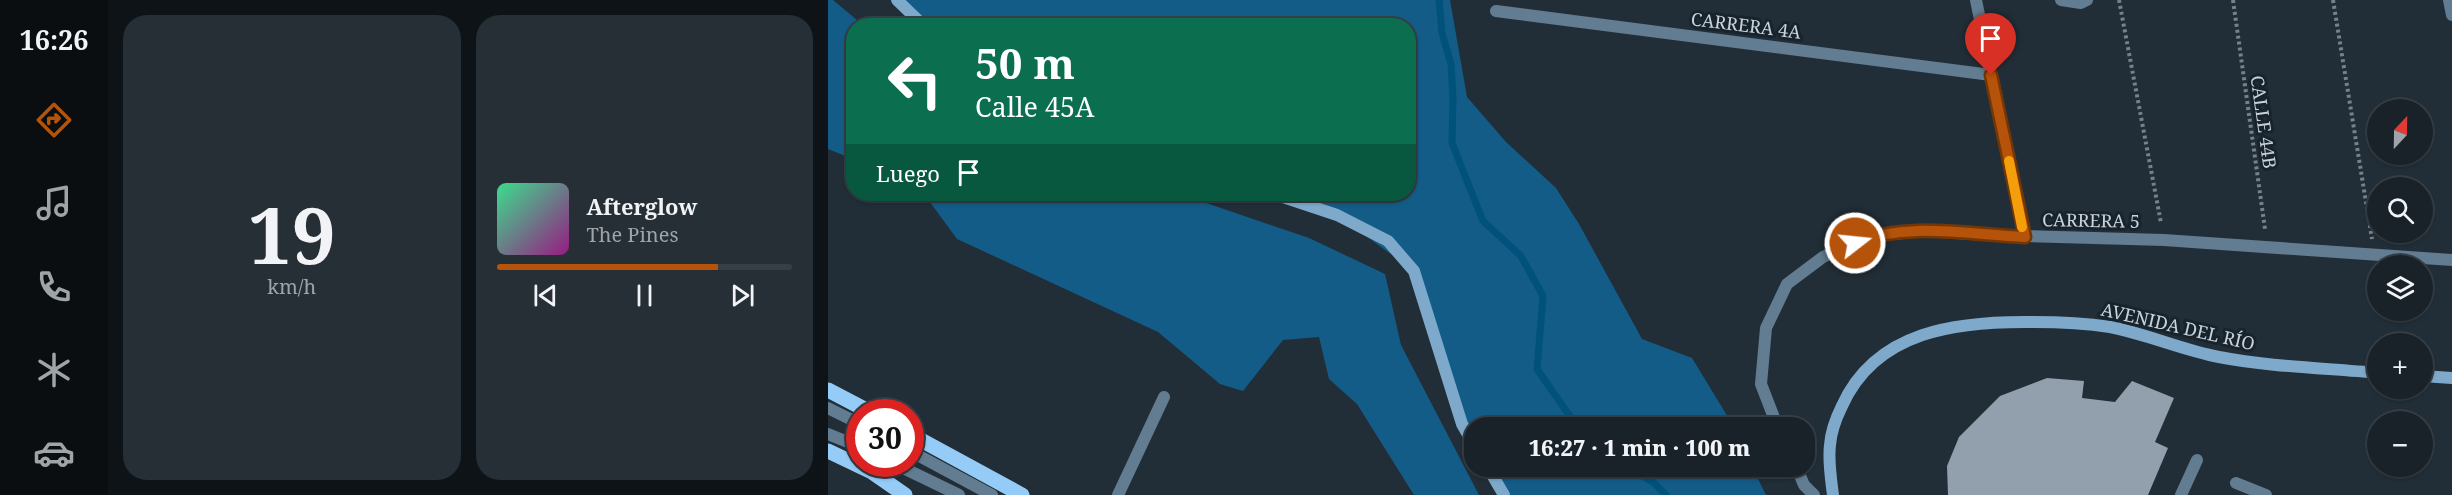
<!DOCTYPE html>
<html lang="es">
<head>
<meta charset="utf-8">
<style>
  :root { --surface:#192229; --page:#262f35; --text:#f1f3f6; --muted:#9fa4a8; --line:#373f46; --accent:#b45309 }
  body { margin:0; font-family:"Noto Serif",serif; background:var(--page); color:var(--text); height:100vh; display:flex; flex-direction:column; font-size:22px; white-space:nowrap }
  * { box-sizing:border-box; margin:0 }
  p { font-size:20px; color:var(--muted) }
  .icon { flex:none; width:33px; height:33px; fill:none; stroke:currentColor; stroke-width:2; stroke-linecap:round; stroke-linejoin:round }
  .map { position:relative; flex:1; overflow:hidden }
  .details { display:flex; flex-direction:column; gap:15px; padding:15px; background:#0e1317; width:720px }
  .details>* { flex:none }
  .banner { position:absolute; left:18px; top:18px; width:570px; height:183px; border-radius:24px; box-shadow:0 2px 4px #0004,0 0 0 2px var(--line); background:#0b6e4f; color:#fff; overflow:hidden }
  .needle { width:39px; rotate:22deg }
  .fabs { position:absolute; left:1539px; top:99px; display:grid; gap:12px }
  .fabs a { display:grid; place-items:center; width:66px; height:66px; border-radius:50%; background:var(--surface); box-shadow:0 2px 4px #0004,0 0 0 2px var(--line); font-size:30px }
  .speed { position:absolute; left:18px; top:399px; display:flex; gap:12px; font-size:30px; font-weight:700; text-align:center }
  .speed>* { display:grid; place-content:center; width:78px; height:78px; border-radius:50%; background:var(--surface); box-shadow:0 2px 4px #0004,0 0 0 2px var(--line); line-height:1 }
  .speed .limit { border:9px solid #d22; background:#fff; color:#111 }
  .pin { position:absolute; display:grid; place-items:center; width:51px; height:51px; color:#fff; margin:-62px -26px; border-radius:50% 50% 50% 0; rotate:-45deg; box-shadow:0 0 6px #0007 }
  .pin .icon { rotate:45deg }
  .me { position:absolute; width:66px; margin:-33px; rotate:74deg; stroke-linejoin:round; filter:drop-shadow(0 0 4px #0008) }
  .turn { display:flex; align-items:center; gap:21px; height:126px; padding:0 30px; font-size:27px }
  .turn .icon { width:78px; height:78px; stroke-width:2.5 }
  .turn b { display:block; font-size:42px; line-height:51px }
  .then { display:flex; align-items:center; height:57px; padding:0 30px; background:#0003; gap:12px; font-size:22px }
  .details .tile { flex:1; display:flex; flex-direction:column; justify-content:center; gap:9px; min-width:0; padding:0 21px; border-radius:24px; background:var(--page) }
  .details .dial { align-items:center; gap:0 }
  .dial b { font-size:78px; line-height:1 }
  .song { display:flex; align-items:center; gap:18px }
  .cover { width:72px; height:72px; border-radius:9px; background:linear-gradient(135deg,hsl(150 70% 55%),hsl(310 70% 35%)) }
  .played { height:6px; border-radius:3px; background:linear-gradient(90deg,var(--accent) 75%,var(--line) 75%) }
  .keys { display:flex; justify-content:space-around; direction:ltr }
  .details .tiles { flex:1; display:grid; gap:15px; grid-template-columns:repeat(2,1fr) }
  .trip { position:absolute; left:636px; top:417px; width:351px; height:60px; border-radius:24px; background:var(--surface); box-shadow:0 2px 4px #0004,0 0 0 2px var(--line); font-weight:800; line-height:60px; text-align:center }
  main { display:flex; flex:1; min-height:0 }
  .tabs { display:flex; flex-direction:column; width:108px; justify-content:space-around; align-items:center; background:#0a0e10; color:var(--muted) }
  .tabs .icon { width:42px; height:42px }
  .tabs .active { color:var(--accent) }
  .tabs b { font-size:27px; color:var(--text) }
  .map>svg:first-child { display:block }
  .forest { fill:#135c87 }
  .lines { fill:none; stroke-linecap:round; stroke-linejoin:round }
  .stream { stroke:#00517c; stroke-width:7 }
  .building { fill:#91a0ac }
  .path { stroke:#768189; stroke-width:4; stroke-dasharray:3 3; stroke-linecap:butt }
  .lane { stroke:#627c91; stroke-width:12 }
  .street { stroke:#627c91; stroke-width:12 }
  .secondary { stroke:#7ea9ca; stroke-width:12 }
  .primary { stroke:#94ccf7; stroke-width:15 }
  .route-casing { stroke:#753606; stroke-width:15 }
  .route { stroke:#b45309; stroke-width:10 }
  .slow { stroke:#f59e0b; stroke-width:10 }
  .labels { text-anchor:middle; dominant-baseline:central; stroke-width:6; stroke-linejoin:round; paint-order:stroke }
  .street-label { font-size:18px; fill:#cad2d9; stroke:#18242d }
</style>
</head>
<body>
<main>
<nav class="tabs">
<b>16:26</b>
<svg class="icon active" aria-label="directions" viewBox="0 0 24 24"><path d="M12 3l9 9-9 9-9-9zM9 14v-3h6M13 9l2 2-2 2"/></svg>
<svg class="icon" aria-label="music" viewBox="0 0 24 24"><path d="M9 18V5l10-2v13"/><circle cx="6" cy="18" r="3"/><circle cx="16" cy="16" r="3"/></svg>
<svg class="icon" aria-label="phone" viewBox="0 0 24 24"><path d="M5 4h4l2 5-3 2q2 4 5 5l2-3 5 2v4C11 20 4 13 5 4z"/></svg>
<svg class="icon" aria-label="climate" viewBox="0 0 24 24"><path d="M12 3v18M4 7l16 10M4 17L20 7"/></svg>
<svg class="icon" aria-label="car" viewBox="0 0 24 24"><path d="M5 17H2v-5l4-1 3-4h7l3 4 3 1v5h-3M9 17h6M6 11h13"/><circle cx="7" cy="17" r="2"/><circle cx="17" cy="17" r="2"/></svg>
</nav>
<section class="details">
<div class="tiles">
<div class="tile dial"><b>19</b><p>km/h</p></div>
<div class="tile">
<div class="song"><i class="cover"></i><div><b>Afterglow</b><p>The Pines</p></div></div>
<div class="played"></div>
<div class="keys"><svg class="icon" aria-label="previous" viewBox="0 0 24 24"><path d="M18 5L8 12l10 7zM5 5v14"/></svg><svg class="icon" aria-label="pause" viewBox="0 0 24 24"><path d="M8 5v14M16 5v14"/></svg><svg class="icon" aria-label="next" viewBox="0 0 24 24"><path d="M6 5l10 7-10 7zM19 5v14"/></svg></div>
</div>
</div>
</section>
<div class="map">
<svg width="1624" height="495" viewBox="0 0 1624 495">
  <rect width="100%" height="100%" fill="#212e37"/>
  <g class="forest">
    <polygon points="0,0 5,0 35,25 26,26 25,159 0,149"/>
    <polygon points="66,0 622,0 639,97 678,142 728,188 751,224 814,339 864,358 906,427 646,428 646,445 586,271 509,215 446,194 580,194 580,26 95,26"/>
    <polygon points="96,194 352,194 481,238 557,274 573,345 651,495 586,495 529,404 501,379 491,337 455,340 415,391 392,384 330,332 129,239"/>
    <polygon points="659,467 924,467 938,495 676,495"/>
  </g>
  <g class="lines">
    <g class="stream">
      <polyline points="611,0 614,33 623,64 625,98 624,143 655,221 693,256 715,296 709,369 750,428"/>
      <polyline points="796,466 825,482 838,495"/>
    </g>
  </g>
  <polygon class="building" points="1219,378 1256,381 1254,398 1287,402 1304,381 1346,398 1327,442 1340,448 1320,495 1120,495 1119,466 1131,437 1172,396"/>
  <g class="lines">
    <g class="path">
      <polyline points="1291,0 1333,223"/>
      <polyline points="1405,0 1437,229"/>
      <polyline points="1505,0 1544,239"/>
    </g>
    <g class="lane">
      <polyline points="0,408 32,424"/>
      <polyline points="0,434 32,447"/>
      <polyline points="82,451 164,495"/>
      <polyline points="67,464 131,495"/>
      <polyline points="1408,483 1438,495"/>
      <polyline points="290,495 336,397"/>
      <polyline points="1353,495 1369,460"/>
    </g>
    <g class="street">
      <polyline points="1148,0 1196,237"/>
      <polyline points="1233,0 1253,3 1259,0"/>
      <polyline points="1621,0 1624,15"/>
      <polyline points="668,11 1163,75"/>
      <polyline points="950,428 933,384 938,328 959,284 995,257 1043,236 1098,231 1158,235 1336,240 1624,260"/>
      <polyline points="968,466 976,485 986,495"/>
    </g>
    <g class="secondary">
      <polyline points="69,0 96,26"/>
      <polyline points="446,194 509,215 560,241 586,271 634,424 646,445"/>
      <polyline points="1594,376 1624,378"/>
      <polyline points="659,466 676,495"/>
      <path d="M 1005,495 C 1003,479 1000,461 1002,445 C 1003,432 1008,418 1014,406 C 1048,330 1130,321 1205,322 C 1231,322 1256,323 1282,327 C 1319,334 1354,350 1391,357 C 1443,367 1497,368 1550,373"/>
    </g>
    <g class="primary">
      <polyline points="0,390 42,412"/>
      <polyline points="82,434 194,495"/>
      <polyline points="0,451 44,472 77,495"/>
    </g>
  </g>
  <g class="lines">
    <defs>
      <path id="route" d="M 1027,243 C 1079,221 1142,235 1197,237 L 1163,75"/>
    </defs>
    <use href="#route" class="route-casing"/>
    <use href="#route" class="route"/>
    <polyline class="slow" points="1181,161 1194,227"/>
  </g>
  <g class="labels">
    <g class="street-label">
      <text transform="translate(918 25) rotate(7)">CARRERA 4A</text>
      <text transform="translate(1436 122) rotate(82)">CALLE 44B</text>
      <text transform="translate(1263 220) rotate(1)">CARRERA 5</text>
      <text transform="translate(1350 326) rotate(13)">AVENIDA DEL RÍO</text>
    </g>
  </g>
</svg>
<div class="fabs">
<a><svg class="needle" viewBox="-14 -14 28 28"><path d="M0-13l5 13h-10z" fill="#e53935"/><path d="M0 13l5-13h-10z" fill="#9fa4a8"/></svg></a>
<a><svg class="icon" aria-label="search" viewBox="0 0 24 24"><circle cx="10" cy="10" r="6"/><path d="M15 15l6 6"/></svg></a>
<a><svg class="icon" aria-label="layers" viewBox="0 0 24 24"><path d="M12 4l9 5-9 5-9-5zM3 14l9 5 9-5"/></svg></a>
<a>+</a>
<a>−</a>
</div>
<div class="speed"><div class="limit">30</div></div>
<div class="pin" style="left:1163px;top:75px;background:#d93025"><svg class="icon" aria-label="arrive" viewBox="0 0 24 24"><path d="M6 21V4h12l-3 4 3 4H6"/></svg></div>
<svg class="me" style="left:1027px;top:243px" viewBox="-20 -20 40 40"><circle r="17" fill="#b45309" stroke="#fff" stroke-width="3"/><path d="M0-11L8 9 0 5-8 9z" fill="#fff"/></svg>
<div class="trip">16:27 · 1 min · 100 m</div>
<div class="banner">
<div class="turn"><svg class="icon" aria-label="left" viewBox="0 0 24 24"><path d="M17 20v-9H6M10 6l-5 5 5 5"/></svg><div><b>50 m</b>Calle 45A</div></div>
<div class="then">Luego<svg class="icon" aria-label="arrive" viewBox="0 0 24 24"><path d="M6 21V4h12l-3 4 3 4H6"/></svg></div>
</div>
</div>
</main>
</body>
</html>
